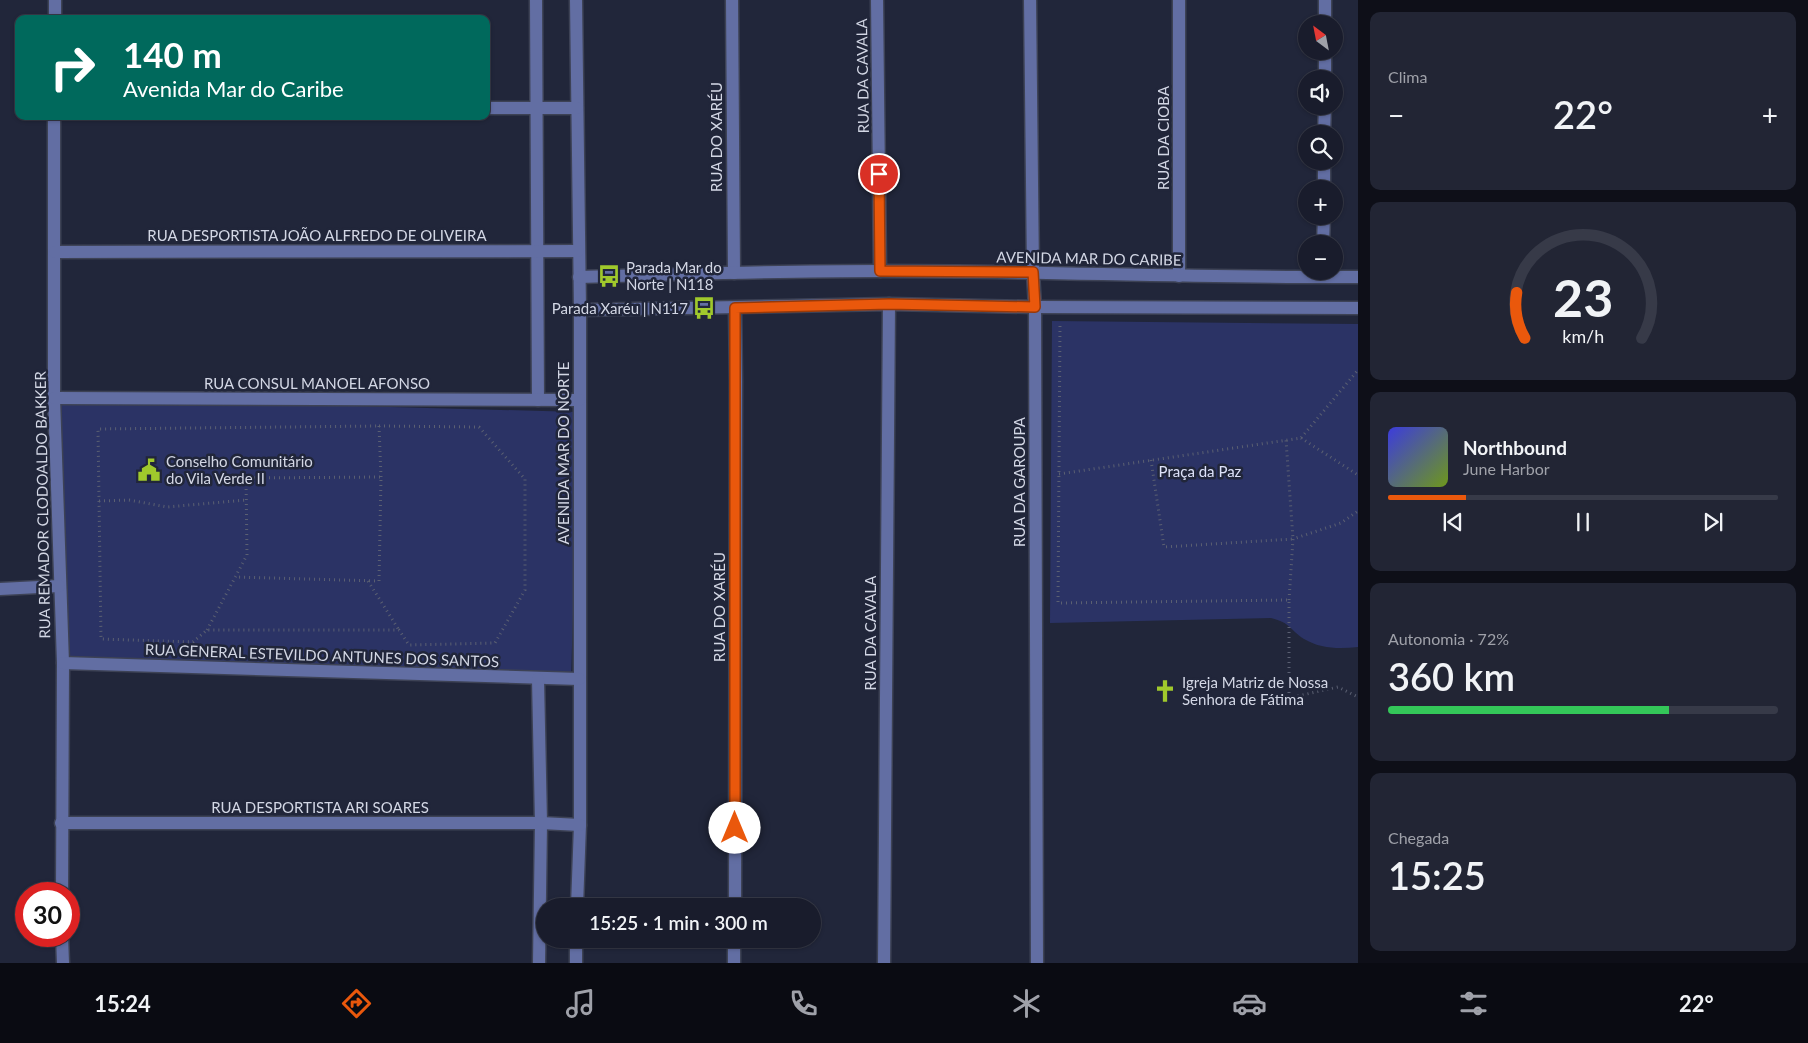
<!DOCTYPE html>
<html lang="pt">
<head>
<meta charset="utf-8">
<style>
  :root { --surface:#191c2c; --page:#222534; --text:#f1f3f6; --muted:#9fa1a9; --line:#373a48; --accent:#ea580c }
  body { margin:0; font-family:Lato,sans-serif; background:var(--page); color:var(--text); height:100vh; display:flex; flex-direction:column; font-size:19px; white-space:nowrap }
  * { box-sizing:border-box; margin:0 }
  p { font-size:16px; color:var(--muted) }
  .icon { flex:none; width:28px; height:28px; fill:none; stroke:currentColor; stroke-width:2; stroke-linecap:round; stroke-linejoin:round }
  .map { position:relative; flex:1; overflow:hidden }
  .sheet { display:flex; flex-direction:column; gap:12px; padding:12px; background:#0e0f18; width:450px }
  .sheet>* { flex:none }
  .banner { position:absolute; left:15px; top:15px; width:475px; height:105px; border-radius:10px; box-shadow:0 1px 4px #0004,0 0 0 1px var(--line); background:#00695c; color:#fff; overflow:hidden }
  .needle { width:32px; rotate:328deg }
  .buttons { position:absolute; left:1298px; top:15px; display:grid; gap:10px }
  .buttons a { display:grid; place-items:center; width:45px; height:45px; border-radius:50%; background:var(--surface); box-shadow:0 1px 4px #0004,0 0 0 1px var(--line); font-size:25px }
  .speed { position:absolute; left:15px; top:882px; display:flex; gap:10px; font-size:25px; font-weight:700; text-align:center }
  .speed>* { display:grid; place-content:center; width:65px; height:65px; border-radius:50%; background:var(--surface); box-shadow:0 1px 4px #0004,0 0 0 1px var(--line); line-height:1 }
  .speed .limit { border:8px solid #d22; background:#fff; color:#111 }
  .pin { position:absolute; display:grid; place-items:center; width:42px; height:42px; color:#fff; margin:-21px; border:2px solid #fff; border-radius:50%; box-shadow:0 1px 5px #0007 }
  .me { position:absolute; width:55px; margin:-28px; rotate:0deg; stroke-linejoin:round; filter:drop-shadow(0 0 4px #0008) }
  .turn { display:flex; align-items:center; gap:18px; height:105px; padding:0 25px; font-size:22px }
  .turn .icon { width:65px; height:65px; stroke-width:2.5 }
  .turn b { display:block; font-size:35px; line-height:42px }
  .big { font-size:38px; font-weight:600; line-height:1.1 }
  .sheet .widget { flex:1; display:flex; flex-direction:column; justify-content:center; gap:8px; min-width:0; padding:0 18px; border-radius:10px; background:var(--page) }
  .sheet .dial { align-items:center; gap:0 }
  .dial svg { height:130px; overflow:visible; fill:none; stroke:var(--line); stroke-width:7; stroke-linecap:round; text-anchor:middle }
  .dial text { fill:var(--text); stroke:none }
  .song { display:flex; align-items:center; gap:15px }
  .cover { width:60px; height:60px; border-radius:8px; background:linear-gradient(135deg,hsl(240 70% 55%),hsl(80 70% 35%)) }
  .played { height:5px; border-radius:2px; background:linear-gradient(90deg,var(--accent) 20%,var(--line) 20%) }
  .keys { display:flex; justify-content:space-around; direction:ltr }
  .heat { display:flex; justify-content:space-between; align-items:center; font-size:28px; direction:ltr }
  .charge { height:8px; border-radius:4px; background:linear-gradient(90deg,#34c759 72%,var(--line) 0) }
  .trip { position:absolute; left:536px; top:898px; width:285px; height:50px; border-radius:25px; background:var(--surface); box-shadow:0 1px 4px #0004,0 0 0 1px var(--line); font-weight:600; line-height:50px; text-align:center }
  .menu { display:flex; height:80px; justify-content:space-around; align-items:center; background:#0a0b12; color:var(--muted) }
  .menu .icon { width:35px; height:35px }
  .menu .on { color:var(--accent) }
  .menu b { font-size:22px; color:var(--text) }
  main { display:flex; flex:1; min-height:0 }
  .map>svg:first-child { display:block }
  .green { fill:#2b3365 }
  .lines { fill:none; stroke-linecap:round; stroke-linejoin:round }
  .minor-casing { stroke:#3d4255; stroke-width:15 }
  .path { stroke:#5b6072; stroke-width:3; stroke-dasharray:1 4; stroke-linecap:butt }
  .minor { stroke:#626ea3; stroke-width:12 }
  .route-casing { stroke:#983908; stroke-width:12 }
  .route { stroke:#ea580c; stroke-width:9 }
  .labels { text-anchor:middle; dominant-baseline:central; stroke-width:5; stroke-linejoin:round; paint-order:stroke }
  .street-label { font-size:15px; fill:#d3d7e5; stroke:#21263a }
  .poi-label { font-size:15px; fill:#d3d7e5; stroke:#21263a; text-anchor:start }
  .park-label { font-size:15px; fill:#dde2f9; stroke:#21263a }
</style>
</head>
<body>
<main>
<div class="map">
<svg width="1358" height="963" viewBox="0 0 1358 963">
  <rect width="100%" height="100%" fill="#21263a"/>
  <g class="green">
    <path d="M 1052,321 L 1358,324 L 1358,647 C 1339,649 1321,649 1304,639 C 1289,629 1291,623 1271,618 L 1050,623 Z"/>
    <polygon points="54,398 579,412 571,679 63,663"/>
  </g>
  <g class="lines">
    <defs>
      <g id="minor">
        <polyline points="536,0 538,400"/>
        <polyline points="576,0 580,310 580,825 577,906"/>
        <polyline points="732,0 734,273"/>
        <polyline points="877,0 880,271"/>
        <polyline points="1030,0 1033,273 1035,307 1037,963"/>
        <polyline points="1179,0 1179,276"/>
        <polyline points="55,19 55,0"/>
        <polyline points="1325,24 1325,0"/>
        <polyline points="1325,79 1325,51"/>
        <polyline points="486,108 577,108"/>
        <polyline points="54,116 54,398 63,663 62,894"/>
        <polyline points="1324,134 1325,106"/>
        <polyline points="1324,189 1324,161"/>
        <polyline points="1323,244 1324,216"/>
        <polyline points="55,252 578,251"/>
        <path d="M 579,277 C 679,274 780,271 880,271 C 1039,271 1199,278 1358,277"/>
        <polyline points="580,310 889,304 1035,307 1358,308"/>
        <polyline points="54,398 579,400"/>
        <polyline points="0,589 59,586"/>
        <polyline points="63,663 579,679"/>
        <polyline points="538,679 541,823 539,963"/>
        <polyline points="61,823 541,823 580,825"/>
        <polyline points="735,906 736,381 735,308"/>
        <polyline points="62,936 63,963"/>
        <polyline points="576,963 576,939"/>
        <polyline points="734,963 734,939"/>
        <polyline points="884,963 889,304"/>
      </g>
    </defs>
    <use href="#minor" class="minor-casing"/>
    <g class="path">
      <polyline points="1060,326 1058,603 1289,600 1289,698 1338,687 1358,697"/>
      <polygon points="379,426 479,427 525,479 525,590 495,643 409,645 399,630 207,630 193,642 101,639 98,429"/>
      <polyline points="379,426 381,477"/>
      <polyline points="1301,438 1358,475"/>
      <polyline points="1151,460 1164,547 1293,539 1286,440"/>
      <polyline points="1059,474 1301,438 1358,370"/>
      <polyline points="99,501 129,500 167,507 246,500"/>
      <polyline points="368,581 399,630"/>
      <polyline points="1289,600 1293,539 1341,523 1358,511"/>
      <polyline points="207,630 247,555 246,478 381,477 379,581 235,577"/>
    </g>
    <use href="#minor" class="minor"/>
  </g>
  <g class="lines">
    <defs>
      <polyline id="route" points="735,828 735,308 889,304 1035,307 1033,272 880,271 879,174"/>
    </defs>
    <use href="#route" class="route-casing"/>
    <use href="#route" class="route"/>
  </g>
  <defs>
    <symbol id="bus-bare" viewBox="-9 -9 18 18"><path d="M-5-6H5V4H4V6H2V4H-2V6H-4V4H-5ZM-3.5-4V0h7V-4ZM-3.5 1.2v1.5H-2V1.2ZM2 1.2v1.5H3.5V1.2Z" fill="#a0c92c" stroke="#21263a" stroke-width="2.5" paint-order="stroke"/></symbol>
    <symbol id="civic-bare" viewBox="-9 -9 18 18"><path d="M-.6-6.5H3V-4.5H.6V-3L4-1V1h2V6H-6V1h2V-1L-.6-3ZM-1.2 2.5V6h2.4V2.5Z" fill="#a0c92c" stroke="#21263a" stroke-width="2.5" paint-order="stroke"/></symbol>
    <symbol id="church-bare" viewBox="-9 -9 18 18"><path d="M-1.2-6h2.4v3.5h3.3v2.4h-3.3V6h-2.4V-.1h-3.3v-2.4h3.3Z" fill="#a0c92c" stroke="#21263a" stroke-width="2.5" paint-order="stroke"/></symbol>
  </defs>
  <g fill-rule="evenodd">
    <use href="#bus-bare" x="593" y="260" width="32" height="32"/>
    <use href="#bus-bare" x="688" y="292" width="32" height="32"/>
    <use href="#civic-bare" x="133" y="454" width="32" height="32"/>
    <use href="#church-bare" x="1149" y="675" width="32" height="32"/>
  </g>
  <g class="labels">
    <g class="street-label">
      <text transform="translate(862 76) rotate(-91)">RUA DA CAVALA</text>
      <text transform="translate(716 137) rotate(-90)">RUA DO XARÉU</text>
      <text transform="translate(1163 138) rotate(-90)">RUA DA CIOBA</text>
      <text x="317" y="235">RUA DESPORTISTA JOÃO ALFREDO DE OLIVEIRA</text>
      <text transform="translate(1089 258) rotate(1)">AVENIDA MAR DO CARIBE</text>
      <text x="317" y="383">RUA CONSUL MANOEL AFONSO</text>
      <text transform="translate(563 453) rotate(-90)">AVENIDA MAR DO NORTE</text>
      <text transform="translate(1019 482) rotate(-90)">RUA DA GAROUPA</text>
      <text transform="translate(42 505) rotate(-91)">RUA REMADOR CLODOALDO BAKKER</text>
      <text transform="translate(719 607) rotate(-90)">RUA DO XARÉU</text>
      <text transform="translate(870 633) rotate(-90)">RUA DA CAVALA</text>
      <text transform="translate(322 655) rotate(2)">RUA GENERAL ESTEVILDO ANTUNES DOS SANTOS</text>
      <text x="320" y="807">RUA DESPORTISTA ARI SOARES</text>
    </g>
    <g class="poi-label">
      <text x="626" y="267">Parada Mar do<tspan x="626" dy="17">Norte | N118</tspan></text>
      <text x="688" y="308" text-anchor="end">Parada Xaréu | N117</text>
      <text x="166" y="461">Conselho Comunitário<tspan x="166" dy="17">do Vila Verde II</tspan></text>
      <text x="1182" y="682">Igreja Matriz de Nossa<tspan x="1182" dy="17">Senhora de Fátima</tspan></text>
    </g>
    <g class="park-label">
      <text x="1200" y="471">Praça da Paz</text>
    </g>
  </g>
</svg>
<div class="buttons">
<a><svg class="needle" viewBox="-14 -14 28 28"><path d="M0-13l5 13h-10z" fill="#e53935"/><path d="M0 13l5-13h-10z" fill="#9fa1a9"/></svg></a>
<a><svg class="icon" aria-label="sound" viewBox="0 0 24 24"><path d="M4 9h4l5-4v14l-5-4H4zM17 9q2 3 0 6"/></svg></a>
<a><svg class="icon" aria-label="search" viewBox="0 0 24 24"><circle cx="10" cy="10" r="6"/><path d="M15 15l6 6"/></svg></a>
<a>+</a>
<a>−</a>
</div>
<div class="speed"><div class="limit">30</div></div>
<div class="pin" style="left:879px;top:174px;background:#d93025"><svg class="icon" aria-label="arrive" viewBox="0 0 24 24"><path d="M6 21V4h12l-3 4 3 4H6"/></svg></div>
<svg class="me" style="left:735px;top:828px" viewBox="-20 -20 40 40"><circle r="19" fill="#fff"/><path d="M0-13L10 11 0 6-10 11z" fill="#ea580c"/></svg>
<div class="trip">15:25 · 1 min · 300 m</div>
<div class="banner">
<div class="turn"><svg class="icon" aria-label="right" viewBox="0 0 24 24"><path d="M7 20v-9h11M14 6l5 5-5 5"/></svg><div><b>140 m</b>Avenida Mar do Caribe</div></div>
</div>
</div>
<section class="sheet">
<div class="widget"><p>Clima</p>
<div class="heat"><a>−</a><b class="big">22°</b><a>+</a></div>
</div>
<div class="widget dial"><svg viewBox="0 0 100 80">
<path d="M14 69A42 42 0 1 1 86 69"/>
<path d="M14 69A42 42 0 0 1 9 41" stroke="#ea580c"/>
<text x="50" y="56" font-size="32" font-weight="700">23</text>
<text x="50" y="72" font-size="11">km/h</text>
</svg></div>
<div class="widget">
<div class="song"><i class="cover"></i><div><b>Northbound</b><p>June Harbor</p></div></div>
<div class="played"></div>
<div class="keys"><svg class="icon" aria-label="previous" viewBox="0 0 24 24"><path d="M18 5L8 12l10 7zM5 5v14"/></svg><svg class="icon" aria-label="pause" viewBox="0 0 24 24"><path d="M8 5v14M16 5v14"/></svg><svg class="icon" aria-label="next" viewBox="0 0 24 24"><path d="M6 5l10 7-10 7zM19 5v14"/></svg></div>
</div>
<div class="widget"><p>Autonomia · 72%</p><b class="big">360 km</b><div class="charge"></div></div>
<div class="widget"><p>Chegada</p><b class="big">15:25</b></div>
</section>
</main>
<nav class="menu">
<b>15:24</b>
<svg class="icon on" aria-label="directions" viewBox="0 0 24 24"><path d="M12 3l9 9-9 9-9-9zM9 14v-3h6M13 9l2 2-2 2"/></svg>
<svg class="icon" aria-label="music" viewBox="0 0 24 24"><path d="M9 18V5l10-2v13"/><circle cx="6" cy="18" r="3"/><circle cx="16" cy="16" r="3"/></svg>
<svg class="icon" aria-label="phone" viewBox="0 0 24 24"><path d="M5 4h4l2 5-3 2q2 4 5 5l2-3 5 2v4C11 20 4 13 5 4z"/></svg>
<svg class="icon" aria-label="climate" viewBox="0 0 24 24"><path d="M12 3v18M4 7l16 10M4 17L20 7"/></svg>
<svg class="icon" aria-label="car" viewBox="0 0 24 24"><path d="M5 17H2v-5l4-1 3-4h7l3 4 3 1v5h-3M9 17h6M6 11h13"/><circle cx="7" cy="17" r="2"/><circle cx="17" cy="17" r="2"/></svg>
<svg class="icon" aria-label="filters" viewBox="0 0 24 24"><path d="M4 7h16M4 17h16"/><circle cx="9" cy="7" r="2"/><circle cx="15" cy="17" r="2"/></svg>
<b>22°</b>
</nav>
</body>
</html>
